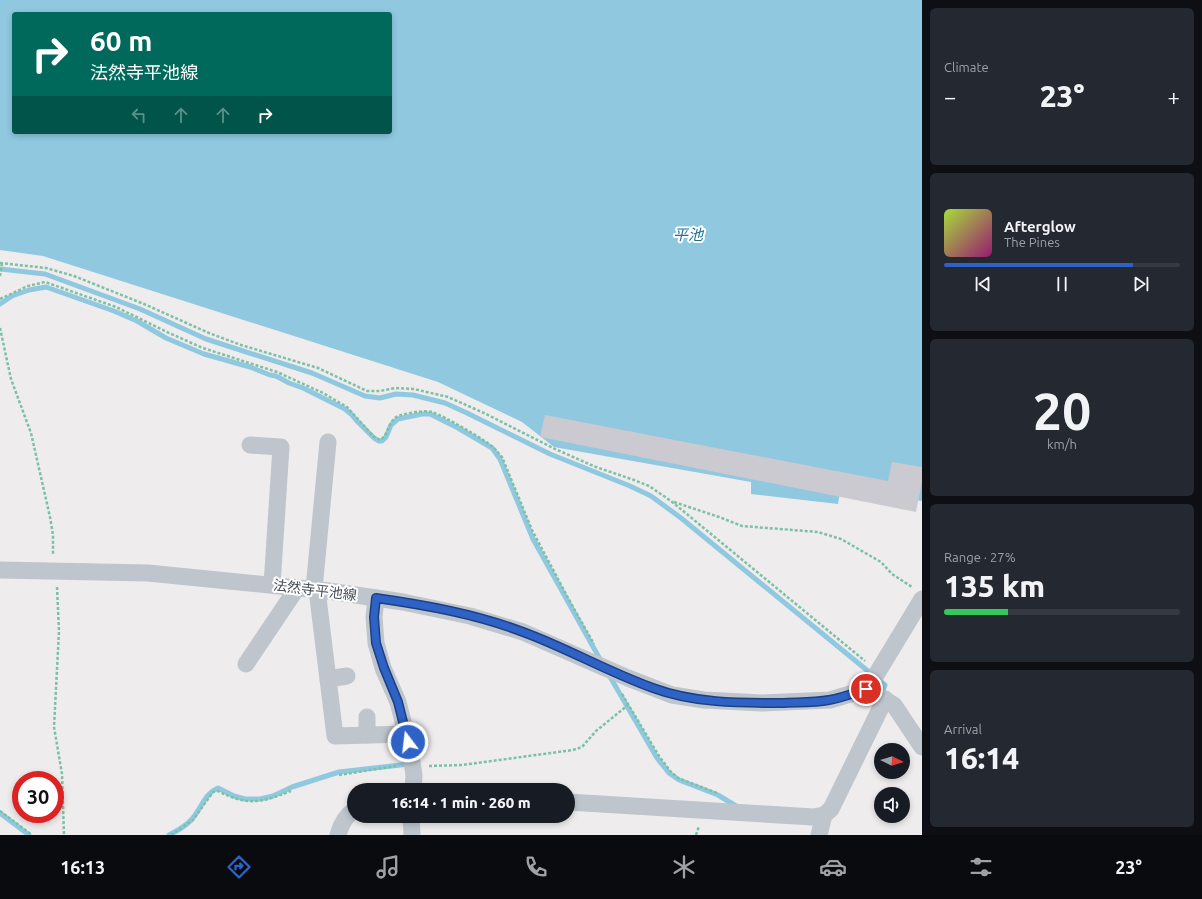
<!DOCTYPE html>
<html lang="en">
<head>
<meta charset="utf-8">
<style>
  :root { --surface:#171b24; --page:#242831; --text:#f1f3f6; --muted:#9ea1a6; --line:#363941; --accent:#2e62c6 }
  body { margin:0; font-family:Ubuntu,"Noto Sans JP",sans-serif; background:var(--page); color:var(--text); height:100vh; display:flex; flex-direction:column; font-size:15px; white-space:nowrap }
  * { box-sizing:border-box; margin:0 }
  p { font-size:13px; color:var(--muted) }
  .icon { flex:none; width:22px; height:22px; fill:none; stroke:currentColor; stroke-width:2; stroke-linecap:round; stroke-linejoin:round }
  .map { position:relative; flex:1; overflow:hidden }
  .sheet { display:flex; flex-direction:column; gap:8px; padding:8px; background:#0d0f14; width:280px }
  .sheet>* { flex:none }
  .guide { position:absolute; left:12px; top:12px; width:380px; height:122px; border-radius:4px; box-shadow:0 2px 6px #0003; background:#00695c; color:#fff; overflow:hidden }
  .needle { width:26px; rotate:95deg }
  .fabs { position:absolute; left:874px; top:743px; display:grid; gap:8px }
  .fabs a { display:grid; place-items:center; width:36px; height:36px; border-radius:50%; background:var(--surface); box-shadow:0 2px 6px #0003; font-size:20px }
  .speed { position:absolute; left:12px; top:771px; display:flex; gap:8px; font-size:20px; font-weight:700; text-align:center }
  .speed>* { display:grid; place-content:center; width:52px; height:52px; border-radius:50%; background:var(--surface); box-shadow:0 2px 6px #0003; line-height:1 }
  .speed .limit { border:6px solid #d22; background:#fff; color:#111 }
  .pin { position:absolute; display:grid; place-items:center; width:34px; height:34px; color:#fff; margin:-17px; border:2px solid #fff; border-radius:50%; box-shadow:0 1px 4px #0007 }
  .me { position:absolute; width:44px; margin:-22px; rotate:345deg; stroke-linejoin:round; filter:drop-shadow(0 0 3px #0008) }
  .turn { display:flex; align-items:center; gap:14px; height:84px; padding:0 12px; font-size:18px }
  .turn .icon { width:52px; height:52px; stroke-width:2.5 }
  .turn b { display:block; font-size:28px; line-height:34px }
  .lanes { display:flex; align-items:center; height:38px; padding:0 12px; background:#0003; justify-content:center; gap:20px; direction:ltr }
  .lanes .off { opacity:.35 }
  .big { font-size:30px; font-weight:800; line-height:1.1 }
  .sheet .tile { flex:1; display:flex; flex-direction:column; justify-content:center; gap:6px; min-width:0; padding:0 14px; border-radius:6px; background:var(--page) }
  .sheet .dial { align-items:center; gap:0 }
  .dial b { font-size:52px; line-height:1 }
  .song { display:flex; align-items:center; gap:12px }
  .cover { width:48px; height:48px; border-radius:6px; background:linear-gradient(135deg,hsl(80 70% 55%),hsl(320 70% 35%)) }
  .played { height:4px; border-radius:2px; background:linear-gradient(90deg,var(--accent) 80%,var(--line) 80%) }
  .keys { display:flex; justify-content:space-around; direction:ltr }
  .heat { display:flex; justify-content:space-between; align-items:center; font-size:22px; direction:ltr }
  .charge { height:6px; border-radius:3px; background:linear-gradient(90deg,#34c759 27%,var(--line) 0) }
  .trip { position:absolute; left:347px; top:783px; width:228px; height:40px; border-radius:20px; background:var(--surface); box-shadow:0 2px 6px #0003; font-weight:800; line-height:40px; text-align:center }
  .tabs { display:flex; height:64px; justify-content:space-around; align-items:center; background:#090b0e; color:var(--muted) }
  .tabs .icon { width:28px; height:28px }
  .tabs .active { color:var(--accent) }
  .tabs b { font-size:18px; color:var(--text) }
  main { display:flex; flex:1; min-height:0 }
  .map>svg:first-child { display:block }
  .water { fill:#90c8e0; fill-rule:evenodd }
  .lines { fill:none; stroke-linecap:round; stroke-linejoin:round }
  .stream { stroke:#90c8e0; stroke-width:5 }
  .building { fill:#cacad0 }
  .path { stroke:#7ac1a5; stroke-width:2.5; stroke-dasharray:3 2; stroke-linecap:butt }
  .minor { stroke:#bec5cc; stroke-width:17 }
  .route-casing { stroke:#1e4081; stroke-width:10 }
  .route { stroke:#2e62c6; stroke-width:7 }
  .labels { text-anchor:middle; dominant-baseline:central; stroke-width:4; stroke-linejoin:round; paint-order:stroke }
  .street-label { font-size:14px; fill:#464d56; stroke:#fff }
  .water-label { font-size:15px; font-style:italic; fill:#1d6f93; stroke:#fff }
</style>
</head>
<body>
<main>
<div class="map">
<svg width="922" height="835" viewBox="0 0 922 835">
  <rect width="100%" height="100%" fill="#eeecec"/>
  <path class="water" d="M 0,0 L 922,0 L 922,501 L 840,492 L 838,504 L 751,494 L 751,482 L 554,447 L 522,422 L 438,382 L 43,256 L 0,250 ZM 14,14 L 390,14 L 390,132 L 14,132 Z"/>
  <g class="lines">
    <g class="stream">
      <polyline points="0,269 45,274 140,309 206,339 312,373 365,396 380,398 396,394 413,395 445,403 467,413 550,454 630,486 651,496 681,518 885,685 881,695"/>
      <polyline points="0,304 12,296 29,290 46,287 114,311 137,321 166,338 204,354 250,367 270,375 276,376 289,383 303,388 345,409 351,414 356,420 374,438 379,441 382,441 386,437 391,425 398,419 422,414 430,414 458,428 492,448 500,459 533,539 601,661"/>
      <polyline points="609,675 657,758 669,773 679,780 718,795 736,806"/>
      <polyline points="403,790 478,787 523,790"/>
      <polyline points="0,813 29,835"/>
      <path d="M 169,835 C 177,831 186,826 192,819 C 201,809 205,793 218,788 L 234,796 L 245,799 L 260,799 L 273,796 L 292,787 L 339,772 L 409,764"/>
    </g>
  </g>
  <polygon class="building" points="545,415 888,481 892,462 922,467 922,482 916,512 540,437"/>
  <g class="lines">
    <g class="path">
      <polyline points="0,263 46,268 74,276 144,304 209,333 241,345 318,368 367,391 380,391 395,388 414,389 448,397 484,413 555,449 596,467 634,480 649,486 671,501 865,661"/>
      <polyline points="0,276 2,263"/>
      <path d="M 0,299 L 28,286 L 45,282 L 116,307 L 169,333 L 203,348 L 277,372 L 323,393 L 347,407 L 374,437 L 380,440 C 389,435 388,421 398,416 C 408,413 422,410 432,412 C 444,416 484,439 494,448 C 497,451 499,454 502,457 L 532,530 L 568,598 L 594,644"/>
      <polyline points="0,328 11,379 31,433 50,517 53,535 53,554"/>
      <polyline points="674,502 719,517 742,526 818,532 841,539 881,562 892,574 912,587"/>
      <polyline points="57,587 59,631 54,727 62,774 64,835"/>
      <polyline points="622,694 659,756 671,772 678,778 717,793"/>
      <polyline points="429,766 462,765 573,750 582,747 596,731 628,705"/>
      <polyline points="339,775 396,766"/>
      <polyline points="0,811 32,835"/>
      <path d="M 171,835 L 193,820 L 213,792 L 218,791 C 248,806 260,803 291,791"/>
      <polyline points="696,835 699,826"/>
    </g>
    <g class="minor">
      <polyline points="250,445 281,447 272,585"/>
      <polyline points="0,570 148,573 329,591 403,602 470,616 523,632 628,678 672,695 704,700 762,703 830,700 867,689 876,675 922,599"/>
      <polyline points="314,589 328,442"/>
      <polyline points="317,590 335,736 405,734"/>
      <polyline points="376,598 374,617 376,643 383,668 398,702 410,749 414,775 413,790"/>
      <polyline points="246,664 297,588"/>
      <polyline points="328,679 347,676"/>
      <polyline points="875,694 894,705 922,747"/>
      <polyline points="367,717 367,735"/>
      <polyline points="568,802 813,817 824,815"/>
      <polyline points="411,816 412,835"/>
      <path d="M 338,835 C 341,824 345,816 354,810"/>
      <polyline points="819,835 824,815 831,809 885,699"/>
    </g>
  </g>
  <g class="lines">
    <defs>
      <path id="route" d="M 408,742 L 398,702 L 384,668 L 376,643 L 374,617 L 376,598 C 425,605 476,614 523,632 C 567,648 608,672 653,688 C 693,703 738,703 781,703 C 797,702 813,703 829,700 C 842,698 854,693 866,689"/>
    </defs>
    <use href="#route" class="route-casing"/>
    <use href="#route" class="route"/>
  </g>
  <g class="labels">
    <g class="street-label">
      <text transform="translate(315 590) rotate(7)">法然寺平池線</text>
    </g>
    <g class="water-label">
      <text x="688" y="234">平池</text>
    </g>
  </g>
</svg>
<div class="fabs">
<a><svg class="needle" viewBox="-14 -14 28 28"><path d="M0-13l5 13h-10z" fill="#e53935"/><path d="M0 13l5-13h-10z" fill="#9ea1a6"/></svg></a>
<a><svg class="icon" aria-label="sound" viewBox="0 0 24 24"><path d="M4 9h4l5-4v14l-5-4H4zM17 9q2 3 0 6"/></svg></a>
</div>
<div class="speed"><div class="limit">30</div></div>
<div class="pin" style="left:866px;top:689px;background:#d93025"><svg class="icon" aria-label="arrive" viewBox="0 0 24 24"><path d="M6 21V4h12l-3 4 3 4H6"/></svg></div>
<svg class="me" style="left:408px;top:742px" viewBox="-20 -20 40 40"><circle r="17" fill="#2e62c6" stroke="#fff" stroke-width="3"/><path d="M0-11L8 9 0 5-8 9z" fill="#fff"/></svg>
<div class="trip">16:14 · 1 min · 260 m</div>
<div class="guide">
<div class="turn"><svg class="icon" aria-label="right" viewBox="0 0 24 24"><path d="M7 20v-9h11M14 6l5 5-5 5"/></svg><div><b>60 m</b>法然寺平池線</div></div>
<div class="lanes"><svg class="icon off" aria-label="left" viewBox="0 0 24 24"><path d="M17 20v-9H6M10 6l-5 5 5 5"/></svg><svg class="icon off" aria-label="ahead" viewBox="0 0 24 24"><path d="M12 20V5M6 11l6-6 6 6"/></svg><svg class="icon off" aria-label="ahead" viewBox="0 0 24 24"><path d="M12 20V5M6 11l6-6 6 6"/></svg><svg class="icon" aria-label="right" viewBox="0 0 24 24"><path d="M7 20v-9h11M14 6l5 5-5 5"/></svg></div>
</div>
</div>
<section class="sheet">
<div class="tile"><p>Climate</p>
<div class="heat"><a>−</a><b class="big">23°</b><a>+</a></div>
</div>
<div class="tile">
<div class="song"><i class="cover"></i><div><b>Afterglow</b><p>The Pines</p></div></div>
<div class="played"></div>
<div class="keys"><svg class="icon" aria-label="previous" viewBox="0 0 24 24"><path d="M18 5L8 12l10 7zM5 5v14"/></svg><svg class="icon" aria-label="pause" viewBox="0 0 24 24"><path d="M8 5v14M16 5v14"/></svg><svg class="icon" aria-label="next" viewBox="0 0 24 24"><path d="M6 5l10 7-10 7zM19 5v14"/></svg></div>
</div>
<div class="tile dial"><b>20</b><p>km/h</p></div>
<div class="tile"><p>Range · 27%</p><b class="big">135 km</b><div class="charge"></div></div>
<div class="tile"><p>Arrival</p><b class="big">16:14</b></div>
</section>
</main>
<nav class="tabs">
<b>16:13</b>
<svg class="icon active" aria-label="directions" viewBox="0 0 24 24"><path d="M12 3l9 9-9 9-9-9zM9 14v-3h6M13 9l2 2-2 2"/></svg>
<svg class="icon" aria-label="music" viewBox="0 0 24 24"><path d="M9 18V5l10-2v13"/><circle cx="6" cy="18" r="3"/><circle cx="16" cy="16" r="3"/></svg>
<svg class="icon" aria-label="phone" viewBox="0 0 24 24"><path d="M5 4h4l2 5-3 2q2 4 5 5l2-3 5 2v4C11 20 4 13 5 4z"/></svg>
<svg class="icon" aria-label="climate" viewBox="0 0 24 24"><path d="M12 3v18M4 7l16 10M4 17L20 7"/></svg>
<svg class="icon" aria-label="car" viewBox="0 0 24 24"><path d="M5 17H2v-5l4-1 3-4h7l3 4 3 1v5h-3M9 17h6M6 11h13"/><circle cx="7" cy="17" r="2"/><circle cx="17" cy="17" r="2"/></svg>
<svg class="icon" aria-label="filters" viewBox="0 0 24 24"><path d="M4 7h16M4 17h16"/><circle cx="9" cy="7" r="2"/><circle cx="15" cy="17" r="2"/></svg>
<b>23°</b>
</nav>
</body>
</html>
